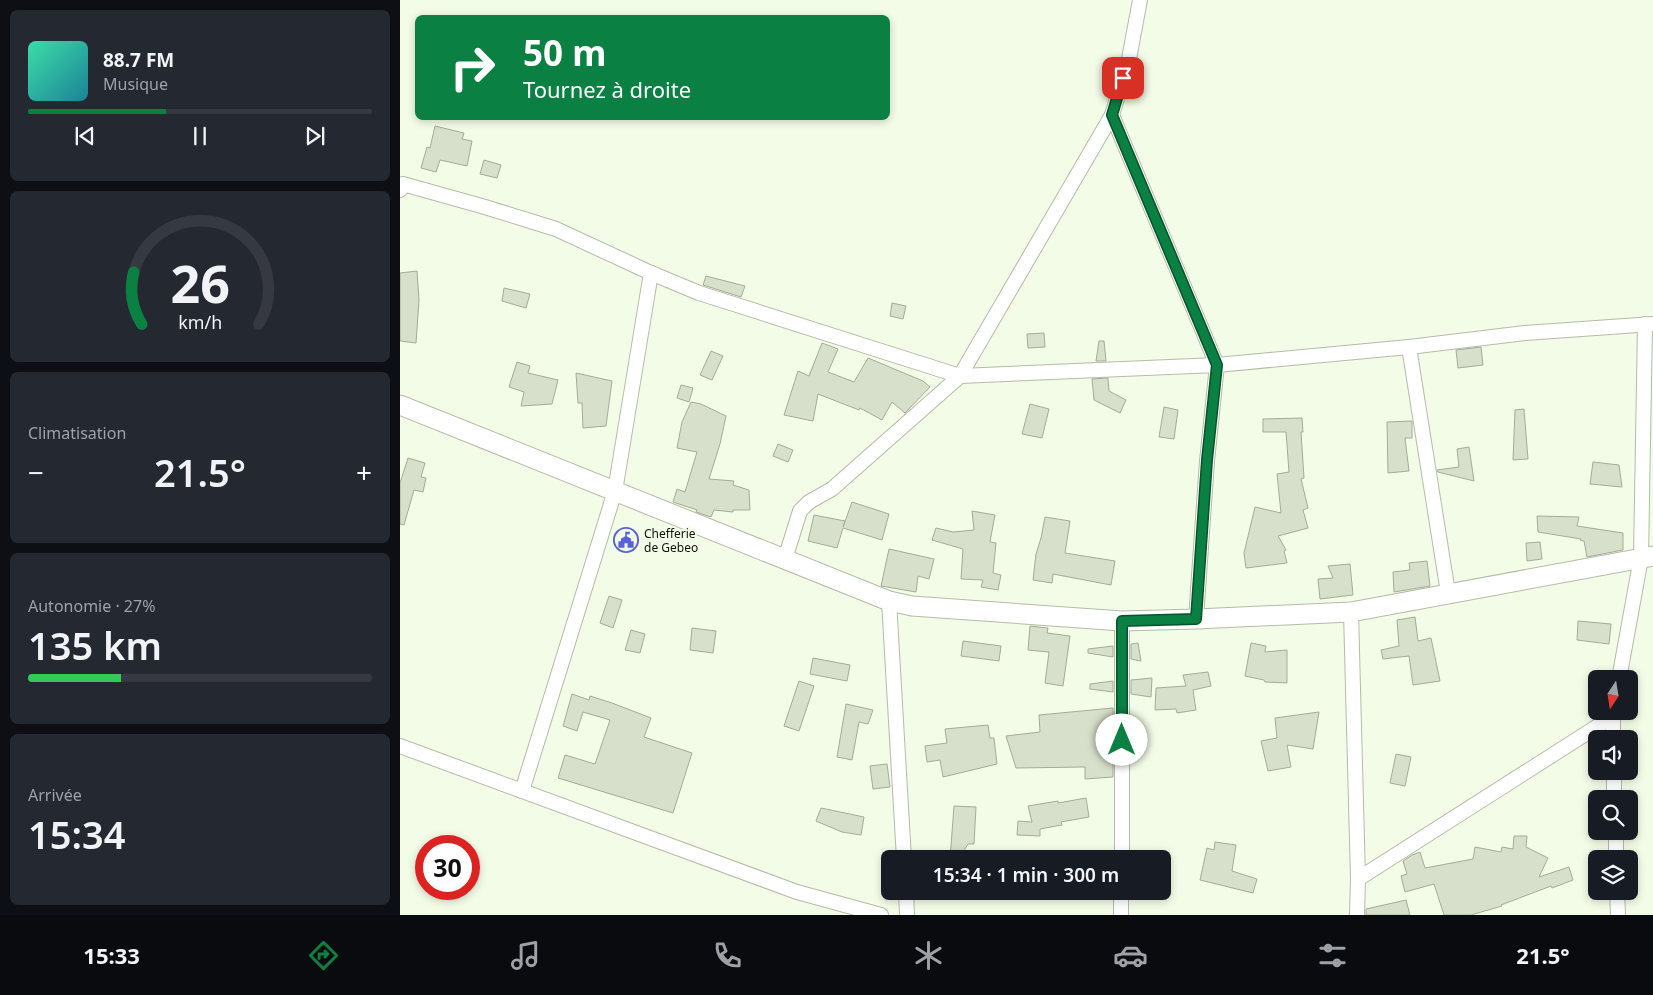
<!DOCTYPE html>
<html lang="fr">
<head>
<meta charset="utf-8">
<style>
  :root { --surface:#171b24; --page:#242831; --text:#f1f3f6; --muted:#9ea1a6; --line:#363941; --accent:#0b8043 }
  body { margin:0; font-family:"Noto Sans",sans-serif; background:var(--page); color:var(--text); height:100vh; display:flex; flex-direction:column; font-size:19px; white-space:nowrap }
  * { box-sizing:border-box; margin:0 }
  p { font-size:16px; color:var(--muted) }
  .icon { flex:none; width:28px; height:28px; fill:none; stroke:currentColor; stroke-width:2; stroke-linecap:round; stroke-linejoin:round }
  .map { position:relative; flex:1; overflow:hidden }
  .drawer { display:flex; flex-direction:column; gap:10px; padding:10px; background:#0d0f14; width:400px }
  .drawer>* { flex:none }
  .guide { position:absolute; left:15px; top:15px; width:475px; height:105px; border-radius:8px; box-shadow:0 2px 8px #0003; background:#0b8043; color:#fff; overflow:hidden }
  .needle { width:32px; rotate:192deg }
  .fabs { position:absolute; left:1188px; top:670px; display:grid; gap:10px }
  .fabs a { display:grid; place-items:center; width:50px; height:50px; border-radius:8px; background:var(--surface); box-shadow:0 2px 8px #0003; font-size:25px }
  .speed { position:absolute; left:15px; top:835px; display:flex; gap:10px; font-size:25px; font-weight:700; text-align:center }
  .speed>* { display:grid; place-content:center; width:65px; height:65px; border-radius:50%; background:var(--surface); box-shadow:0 2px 8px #0003; line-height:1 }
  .speed .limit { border:8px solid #d22; background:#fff; color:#111 }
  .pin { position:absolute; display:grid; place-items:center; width:42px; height:42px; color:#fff; margin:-21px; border-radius:10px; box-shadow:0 2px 8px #0006 }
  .me { position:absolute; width:55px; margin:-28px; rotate:0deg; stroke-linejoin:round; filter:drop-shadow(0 0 4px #0008) }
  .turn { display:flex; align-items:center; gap:18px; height:105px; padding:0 25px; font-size:22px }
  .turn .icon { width:65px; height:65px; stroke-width:2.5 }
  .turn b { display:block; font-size:35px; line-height:42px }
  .big { font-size:38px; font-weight:600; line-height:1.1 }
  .drawer .widget { flex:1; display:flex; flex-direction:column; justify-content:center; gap:8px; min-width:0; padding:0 18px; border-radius:8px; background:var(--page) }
  .drawer .dial { align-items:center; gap:0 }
  .dial svg { height:130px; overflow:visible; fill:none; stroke:var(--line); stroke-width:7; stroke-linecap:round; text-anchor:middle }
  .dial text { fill:var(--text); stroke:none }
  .song { display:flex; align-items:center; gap:15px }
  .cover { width:60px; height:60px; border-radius:8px; background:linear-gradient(135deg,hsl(160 70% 55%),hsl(190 70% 35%)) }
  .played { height:5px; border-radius:2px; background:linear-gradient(90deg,var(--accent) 40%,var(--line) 40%) }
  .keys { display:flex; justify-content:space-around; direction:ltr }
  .heat { display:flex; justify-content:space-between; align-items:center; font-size:28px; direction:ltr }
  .charge { height:8px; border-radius:4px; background:linear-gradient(90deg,#34c759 27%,var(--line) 0) }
  .trip { position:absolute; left:481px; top:850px; width:290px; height:50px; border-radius:8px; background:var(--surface); box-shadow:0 2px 8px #0003; font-weight:600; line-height:50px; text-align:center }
  .dock { display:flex; height:80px; justify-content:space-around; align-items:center; background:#090b0e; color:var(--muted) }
  .dock .icon { width:35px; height:35px }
  .dock .active { color:var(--accent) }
  .dock b { font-size:22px; color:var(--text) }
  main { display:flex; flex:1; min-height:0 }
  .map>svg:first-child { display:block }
  .building { fill:#d7e0cb; stroke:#a4ac98 }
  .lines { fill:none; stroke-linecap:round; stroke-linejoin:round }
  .street-casing { stroke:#b4bca8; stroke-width:16 }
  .secondary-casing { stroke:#b4bca8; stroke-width:21 }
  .street { stroke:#fff; stroke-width:14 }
  .secondary { stroke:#fff; stroke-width:19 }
  .route-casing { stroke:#07532c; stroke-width:12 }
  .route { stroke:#0b8043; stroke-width:9 }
  .labels { text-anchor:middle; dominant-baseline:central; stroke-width:4; stroke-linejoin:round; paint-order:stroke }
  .poi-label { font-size:12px; fill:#10130b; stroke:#f3fce7; text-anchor:start }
</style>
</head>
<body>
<main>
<section class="drawer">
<div class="widget">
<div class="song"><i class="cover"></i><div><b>88.7 FM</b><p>Musique</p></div></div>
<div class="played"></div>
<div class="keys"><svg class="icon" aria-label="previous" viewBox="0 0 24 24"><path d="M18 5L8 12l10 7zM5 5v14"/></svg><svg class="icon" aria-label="pause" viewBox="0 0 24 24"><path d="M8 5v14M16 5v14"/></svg><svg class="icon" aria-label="next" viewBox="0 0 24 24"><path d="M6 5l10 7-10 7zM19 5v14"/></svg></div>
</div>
<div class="widget dial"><svg viewBox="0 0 100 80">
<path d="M14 69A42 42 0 1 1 86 69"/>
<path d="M14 69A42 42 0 0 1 9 37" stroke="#0b8043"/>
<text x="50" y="56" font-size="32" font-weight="700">26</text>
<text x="50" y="72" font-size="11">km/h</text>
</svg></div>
<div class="widget"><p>Climatisation</p>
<div class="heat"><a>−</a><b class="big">21.5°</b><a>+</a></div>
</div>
<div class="widget"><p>Autonomie · 27%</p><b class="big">135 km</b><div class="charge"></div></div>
<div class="widget"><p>Arrivée</p><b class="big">15:34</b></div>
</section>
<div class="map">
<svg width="1253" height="915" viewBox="0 0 1253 915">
  <rect width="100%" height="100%" fill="#f3fce7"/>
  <g class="building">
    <polygon points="35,126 64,133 62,139 72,141 67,166 40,160 36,172 21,168 27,147 30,148"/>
    <polygon points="84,160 101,165 97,178 80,174"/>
    <polygon points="17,271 19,300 16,343 0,341 0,273"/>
    <polygon points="306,276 345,286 341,297 303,285"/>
    <polygon points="104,288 130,294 126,308 102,301"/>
    <polygon points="492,303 506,306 503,319 490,316"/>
    <polygon points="644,333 645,347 628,348 627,334"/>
    <polygon points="699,341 704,341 706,361 696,361"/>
    <polygon points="422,343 438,349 428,372 454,382 468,358 523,381 530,387 505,413 492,402 482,420 460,408 459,410 418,394 413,421 384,415 398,371 409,376"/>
    <polygon points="1081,347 1083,365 1058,368 1056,350"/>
    <polygon points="311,351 323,356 312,380 300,375"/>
    <polygon points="117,362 130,366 128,373 158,380 152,404 121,406 124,392 109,387"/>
    <polygon points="176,373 212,381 206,426 183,428 182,403 178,403"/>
    <polygon points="708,378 709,391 726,400 720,413 694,400 692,379"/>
    <polygon points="281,385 293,388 289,402 277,398"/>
    <polygon points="291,402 301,404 326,416 320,444 309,479 334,481 333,485 349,490 350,510 333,510 333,512 314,510 311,517 296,512 297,510 273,502 277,489 285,492 297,452 277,448 282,422"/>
    <polygon points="630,404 649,409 642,438 622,434"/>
    <polygon points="764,407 778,410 774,439 759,437"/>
    <polygon points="1124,409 1128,459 1113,460 1115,410"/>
    <polygon points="902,418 903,432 901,432 904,478 901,479 908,508 903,510 908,528 878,536 886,550 884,551 887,563 846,568 844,553 855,507 881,513 877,474 889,472 886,432 863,432 863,419"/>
    <polygon points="1012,421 1012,438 1005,438 1009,471 988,473 987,422"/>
    <polygon points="378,444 393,450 388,462 373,456"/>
    <polygon points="1069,447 1074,481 1038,472 1037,470 1059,467 1057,449"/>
    <polygon points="8,458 25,463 21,477 26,478 23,492 14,490 4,525 0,524 0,483"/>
    <polygon points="1193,462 1219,465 1222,487 1190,484"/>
    <polygon points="452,502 489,514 482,540 443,528 437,548 408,541 414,515 445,521 443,527"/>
    <polygon points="572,511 595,515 590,542 596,543 593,573 601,575 598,590 581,587 583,580 561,579 563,549 532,540 536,528 553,532 574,530"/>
    <polygon points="1137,516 1179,517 1177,526 1223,533 1223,550 1187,557 1184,541 1180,540 1181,539 1138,532"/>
    <polygon points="645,517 670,521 665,553 715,561 711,585 653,574 652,583 633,580 636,554 641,538"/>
    <polygon points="1140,542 1142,559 1127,561 1126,543"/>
    <polygon points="489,549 534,559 529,579 518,576 516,592 481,586"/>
    <polygon points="1027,561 1030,586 994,592 993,572 1010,570 1009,563"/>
    <polygon points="950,564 953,595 920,599 918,579 933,578 928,566"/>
    <polygon points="209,596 222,600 213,628 200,623"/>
    <polygon points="1015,617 1018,641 1031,638 1040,681 1013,685 1009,656 983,659 981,650 999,646 997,620"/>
    <polygon points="1178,621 1211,624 1209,644 1177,640"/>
    <polygon points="630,626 648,628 647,633 670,636 663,686 645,683 649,652 628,650"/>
    <polygon points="292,628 316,631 313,653 290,650"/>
    <polygon points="231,630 245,634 240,653 225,650"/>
    <polygon points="563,641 601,646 599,661 561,656"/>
    <polygon points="738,643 741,661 731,659 731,644"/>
    <polygon points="851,643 866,646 865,652 887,650 887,683 865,682 864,680 845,676"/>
    <polygon points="713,646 713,657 688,653 688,649"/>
    <polygon points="413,658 450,665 447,681 410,674"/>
    <polygon points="808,672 811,686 793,690 796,710 777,713 776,709 755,710 756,688 786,686 783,675"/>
    <polygon points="752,678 751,697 731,694 731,680"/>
    <polygon points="399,681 414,686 399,731 384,726"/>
    <polygon points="713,681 713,692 690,689 690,684"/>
    <polygon points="172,694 189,700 190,696 212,703 251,718 244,737 292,753 273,813 158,778 165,755 195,764 210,720 183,712 177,731 163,726"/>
    <polygon points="446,704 473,710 468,724 459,722 452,760 437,757"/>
    <polygon points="713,708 713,777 685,779 685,767 616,768 606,736 640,732 639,715"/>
    <polygon points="919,712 913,749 887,745 891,767 868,771 861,741 877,738 875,718"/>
    <polygon points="588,725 590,738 594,738 597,764 543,777 540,760 527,762 525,746 547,743 545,729"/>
    <polygon points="996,754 1011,757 1005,786 990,783"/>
    <polygon points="487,764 490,787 473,789 470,766"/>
    <polygon points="686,798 689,817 661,822 662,825 640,829 640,836 617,835 618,821 632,822 628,806 658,801 658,803"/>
    <polygon points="554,806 576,807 574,844 568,844 559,859 550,859"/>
    <polygon points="421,808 464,817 461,835 442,832 416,821"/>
    <polygon points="1114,836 1127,836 1126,847 1148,858 1139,877 1169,867 1173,880 1152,888 1151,886 1101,905 1102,906 1071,915 1044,915 1034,884 1005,892 1001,876 1007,874 1003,861 1012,855 1020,852 1025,868 1073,859 1075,847 1101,852 1102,847 1113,849"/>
    <polygon points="815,842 836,845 832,871 857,879 853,893 800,880 807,848 814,850"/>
    <polygon points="1006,900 1010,915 966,915 966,909"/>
  </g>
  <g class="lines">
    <defs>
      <g id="street">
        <polyline points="740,0 729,59 712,115 817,365 1009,347"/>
        <polyline points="0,190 3,184 85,207 156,229 251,273 299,293 560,376 817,365 807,461 796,619"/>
        <polyline points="385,559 400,511 409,502 432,489 560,376 712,115"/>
        <polyline points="1048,593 1009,347 1125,333 1253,324"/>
        <polyline points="489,601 504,859"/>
        <polyline points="951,612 958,879"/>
        <polyline points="1219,679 1241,558 1245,324"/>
        <polyline points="1213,739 1213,711"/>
        <polyline points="0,746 397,892 481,915"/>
        <polyline points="1214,771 1214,799"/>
        <polyline points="122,791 215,491 251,273"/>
        <polyline points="1216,831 1216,859"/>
        <polyline points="722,859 722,621"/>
        <polyline points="506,891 507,915"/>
        <polyline points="1217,891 1218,915"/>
        <polyline points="721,915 721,891"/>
        <polyline points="957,915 958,879 1212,717"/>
      </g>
      <polyline id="secondary" points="0,405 489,601 512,606 722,621 796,619 951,612 1253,556"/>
    </defs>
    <use href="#street" class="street-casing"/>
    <use href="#secondary" class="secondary-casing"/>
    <use href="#street" class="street"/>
    <use href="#secondary" class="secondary"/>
  </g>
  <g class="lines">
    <defs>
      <polyline id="route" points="722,740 722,621 796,619 807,460 817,365 712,115 723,78"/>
    </defs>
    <use href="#route" class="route-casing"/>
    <use href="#route" class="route"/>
  </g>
  <defs>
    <symbol id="civic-ring" viewBox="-11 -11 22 22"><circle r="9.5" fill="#f3fce7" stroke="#5962da" stroke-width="1.5"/><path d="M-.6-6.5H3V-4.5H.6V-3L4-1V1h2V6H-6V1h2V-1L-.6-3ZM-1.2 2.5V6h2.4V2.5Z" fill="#5962da"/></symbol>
  </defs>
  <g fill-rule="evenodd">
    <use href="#civic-ring" x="212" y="526" width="28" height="28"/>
  </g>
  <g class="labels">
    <g class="poi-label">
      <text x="244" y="533">Chefferie<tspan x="244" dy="14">de Gebeo</tspan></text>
    </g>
  </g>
</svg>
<div class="fabs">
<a><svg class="needle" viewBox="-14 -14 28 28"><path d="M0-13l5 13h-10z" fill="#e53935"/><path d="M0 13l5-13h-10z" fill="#9ea1a6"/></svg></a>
<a><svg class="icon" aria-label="sound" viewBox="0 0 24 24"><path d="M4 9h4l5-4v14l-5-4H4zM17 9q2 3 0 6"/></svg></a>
<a><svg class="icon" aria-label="search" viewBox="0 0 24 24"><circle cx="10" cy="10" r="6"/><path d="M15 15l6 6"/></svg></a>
<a><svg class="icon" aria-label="layers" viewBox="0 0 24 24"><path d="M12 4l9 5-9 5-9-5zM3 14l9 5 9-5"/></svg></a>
</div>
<div class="speed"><div class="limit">30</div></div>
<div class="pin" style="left:723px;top:78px;background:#d93025"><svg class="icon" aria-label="arrive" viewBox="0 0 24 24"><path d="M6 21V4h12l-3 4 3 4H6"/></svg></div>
<svg class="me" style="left:722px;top:740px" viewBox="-20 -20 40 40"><circle r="19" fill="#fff"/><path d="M0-13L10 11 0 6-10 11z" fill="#0b8043"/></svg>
<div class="trip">15:34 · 1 min · 300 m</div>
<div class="guide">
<div class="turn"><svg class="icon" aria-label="right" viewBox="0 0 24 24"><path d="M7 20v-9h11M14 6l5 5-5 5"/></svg><div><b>50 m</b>Tournez à droite</div></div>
</div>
</div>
</main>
<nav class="dock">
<b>15:33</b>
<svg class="icon active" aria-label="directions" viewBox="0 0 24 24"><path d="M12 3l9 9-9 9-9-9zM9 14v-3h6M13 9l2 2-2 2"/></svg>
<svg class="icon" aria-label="music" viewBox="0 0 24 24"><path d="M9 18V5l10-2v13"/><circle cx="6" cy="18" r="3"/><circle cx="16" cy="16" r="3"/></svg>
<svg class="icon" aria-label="phone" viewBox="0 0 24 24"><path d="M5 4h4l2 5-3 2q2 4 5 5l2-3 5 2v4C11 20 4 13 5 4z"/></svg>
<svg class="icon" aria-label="climate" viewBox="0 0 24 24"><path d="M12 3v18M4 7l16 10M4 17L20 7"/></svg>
<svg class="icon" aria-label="car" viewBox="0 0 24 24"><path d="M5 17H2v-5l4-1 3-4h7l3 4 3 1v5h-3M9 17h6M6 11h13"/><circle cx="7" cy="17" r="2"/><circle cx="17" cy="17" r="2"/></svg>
<svg class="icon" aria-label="filters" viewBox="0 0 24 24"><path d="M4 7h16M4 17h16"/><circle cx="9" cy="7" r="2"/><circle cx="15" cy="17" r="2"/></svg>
<b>21.5°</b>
</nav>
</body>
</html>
